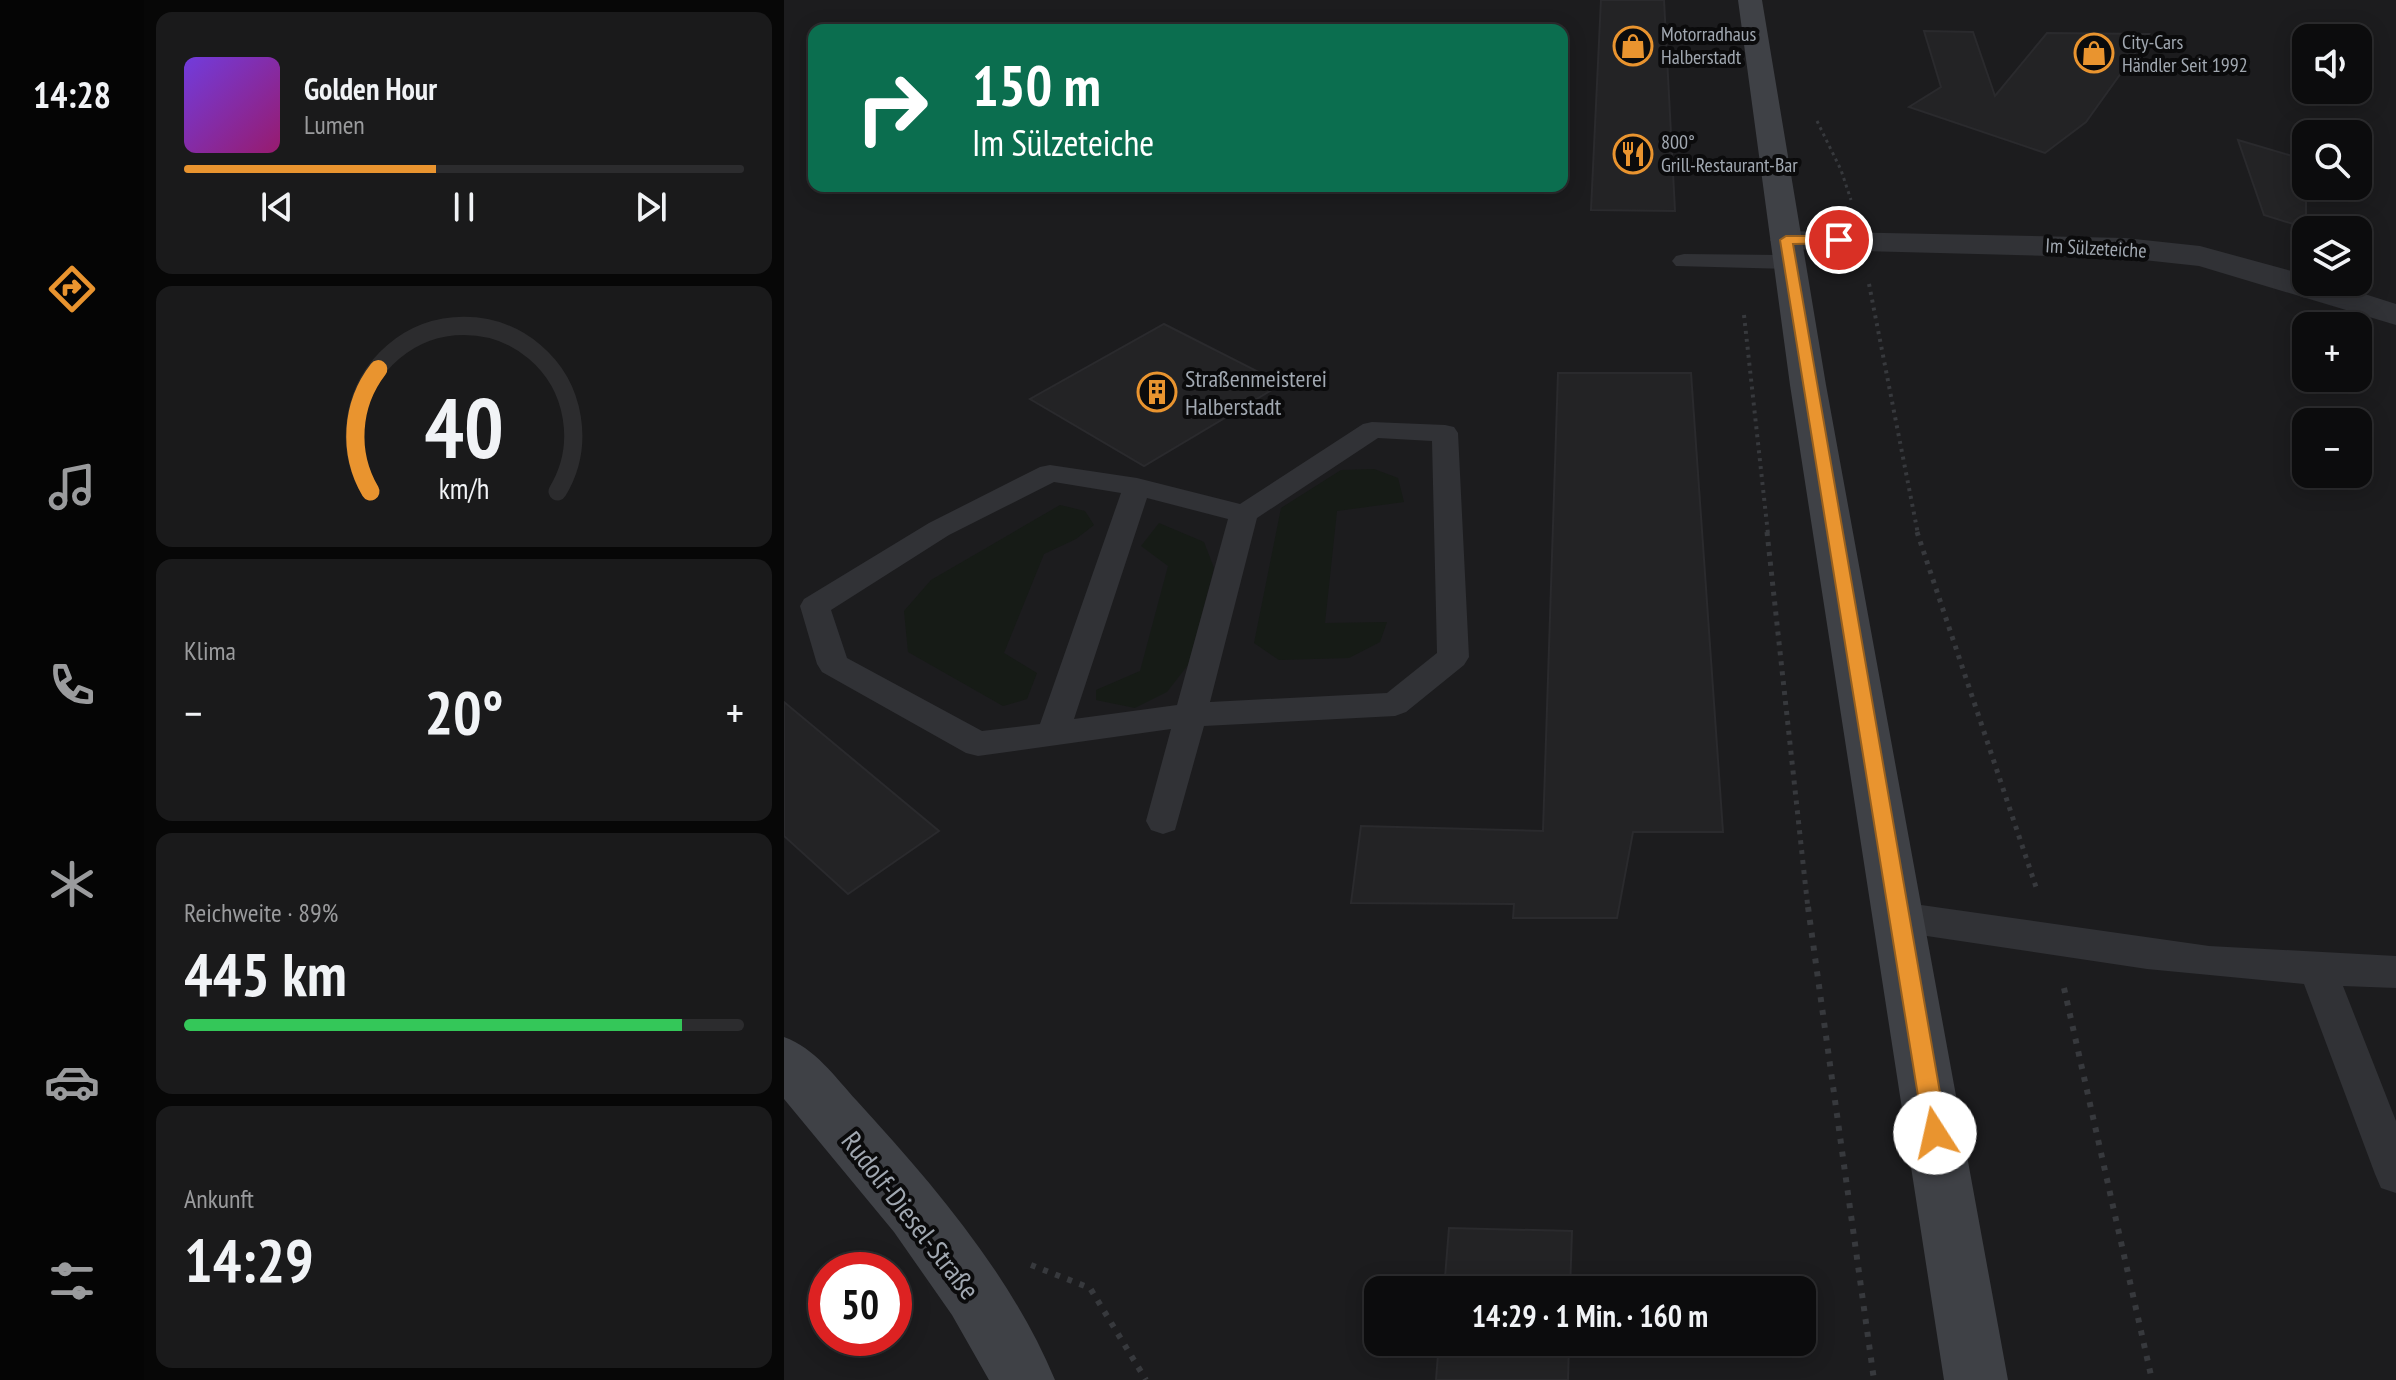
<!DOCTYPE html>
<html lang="de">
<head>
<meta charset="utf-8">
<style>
  :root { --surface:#0c0c0d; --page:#1a1a1b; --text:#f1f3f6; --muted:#9a9b9d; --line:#2c2c2e; --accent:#e9942f }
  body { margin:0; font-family:"PT Sans Narrow",sans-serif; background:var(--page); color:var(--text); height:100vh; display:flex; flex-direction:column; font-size:30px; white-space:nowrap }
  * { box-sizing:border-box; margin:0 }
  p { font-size:26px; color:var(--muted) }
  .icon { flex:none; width:44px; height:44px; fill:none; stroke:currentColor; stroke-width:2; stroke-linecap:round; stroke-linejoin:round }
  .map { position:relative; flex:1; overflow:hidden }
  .side { display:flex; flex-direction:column; gap:12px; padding:12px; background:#070707; width:640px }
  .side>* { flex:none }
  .guide { position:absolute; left:24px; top:24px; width:760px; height:168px; border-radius:16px; box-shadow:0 4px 20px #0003,0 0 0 2px var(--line); background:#0b6e4f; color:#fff; overflow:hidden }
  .controls { position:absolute; left:1508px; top:24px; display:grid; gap:16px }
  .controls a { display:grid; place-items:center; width:80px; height:80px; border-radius:16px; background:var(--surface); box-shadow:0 4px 20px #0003,0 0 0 2px var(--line); font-size:40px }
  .speed { position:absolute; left:24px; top:1252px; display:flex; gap:16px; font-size:40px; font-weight:700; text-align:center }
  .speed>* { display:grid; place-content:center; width:104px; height:104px; border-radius:50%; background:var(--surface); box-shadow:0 4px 20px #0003,0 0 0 2px var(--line); line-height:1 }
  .speed .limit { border:12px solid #d22; background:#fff; color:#111 }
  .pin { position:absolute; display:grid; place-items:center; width:68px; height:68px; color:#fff; margin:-34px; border:4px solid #fff; border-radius:50%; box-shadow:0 2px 8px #0007 }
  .me { position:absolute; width:88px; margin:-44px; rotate:350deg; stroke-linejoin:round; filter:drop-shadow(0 0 6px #0008) }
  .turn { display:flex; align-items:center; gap:28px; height:168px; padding:0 32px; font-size:36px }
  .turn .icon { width:104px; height:104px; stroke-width:2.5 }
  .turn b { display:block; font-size:56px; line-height:68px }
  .big { font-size:60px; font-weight:600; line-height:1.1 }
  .side .card { flex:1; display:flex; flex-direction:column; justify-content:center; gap:12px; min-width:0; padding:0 28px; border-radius:16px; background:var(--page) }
  .side .dial { align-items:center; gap:0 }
  .dial svg { height:208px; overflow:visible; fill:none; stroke:var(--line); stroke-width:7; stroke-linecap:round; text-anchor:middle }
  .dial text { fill:var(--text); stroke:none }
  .song { display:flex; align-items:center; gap:24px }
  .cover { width:96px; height:96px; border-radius:12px; background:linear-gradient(135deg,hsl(260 70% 55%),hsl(320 70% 35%)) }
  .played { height:8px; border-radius:4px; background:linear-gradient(90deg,var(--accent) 45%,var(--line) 45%) }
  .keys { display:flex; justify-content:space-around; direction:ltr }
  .heat { display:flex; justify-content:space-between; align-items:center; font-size:44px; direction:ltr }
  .charge { height:12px; border-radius:6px; background:linear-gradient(90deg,#34c759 89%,var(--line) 0) }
  .trip { position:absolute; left:580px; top:1276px; width:452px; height:80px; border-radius:16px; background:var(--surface); box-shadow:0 4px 20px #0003,0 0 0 2px var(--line); font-weight:600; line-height:80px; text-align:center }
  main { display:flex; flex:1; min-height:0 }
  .menu { display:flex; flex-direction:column; width:144px; justify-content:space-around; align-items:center; background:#050505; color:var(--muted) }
  .menu .icon { width:56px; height:56px }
  .menu .on { color:var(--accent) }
  .menu b { font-size:36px; color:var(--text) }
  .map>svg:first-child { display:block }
  .built { fill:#1c1c1e; fill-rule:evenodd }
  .green { fill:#161b16 }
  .building { fill:#232325; stroke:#2a2a2d; stroke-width:2 }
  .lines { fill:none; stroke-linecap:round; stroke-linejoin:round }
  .path-far3 { stroke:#37393d; stroke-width:3; stroke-dasharray:3 4; stroke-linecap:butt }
  .path-far2 { stroke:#37393d; stroke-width:4; stroke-dasharray:3 5; stroke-linecap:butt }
  .path-far1 { stroke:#37393d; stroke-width:5; stroke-dasharray:4 6; stroke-linecap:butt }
  .path { stroke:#37393d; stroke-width:6; stroke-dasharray:5 8; stroke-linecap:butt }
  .lane { fill:#313236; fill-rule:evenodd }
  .street { fill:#313236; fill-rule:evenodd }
  .secondary { fill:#3f4146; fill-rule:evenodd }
  .route { fill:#e9942f; stroke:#97601f; stroke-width:2 }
  .labels { text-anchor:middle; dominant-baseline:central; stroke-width:8; stroke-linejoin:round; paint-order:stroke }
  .far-poi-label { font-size:20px; fill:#a1a8b1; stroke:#0b0b0c; text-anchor:start }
  .far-street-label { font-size:20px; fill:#a1a8b1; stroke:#0b0b0c }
  .poi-label { font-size:24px; fill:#a1a8b1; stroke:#0b0b0c; text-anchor:start }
  .near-street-label { font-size:28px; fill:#a1a8b1; stroke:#0b0b0c }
</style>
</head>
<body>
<main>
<nav class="menu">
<b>14:28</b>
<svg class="icon on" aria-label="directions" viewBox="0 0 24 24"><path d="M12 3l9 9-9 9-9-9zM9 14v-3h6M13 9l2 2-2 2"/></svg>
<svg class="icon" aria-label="music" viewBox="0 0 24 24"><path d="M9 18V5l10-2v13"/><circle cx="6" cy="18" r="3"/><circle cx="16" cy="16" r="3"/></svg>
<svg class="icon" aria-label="phone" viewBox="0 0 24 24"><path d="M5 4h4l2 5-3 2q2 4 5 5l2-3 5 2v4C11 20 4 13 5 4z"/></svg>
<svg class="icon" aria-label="climate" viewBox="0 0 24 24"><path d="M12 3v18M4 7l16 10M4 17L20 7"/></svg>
<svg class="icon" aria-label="car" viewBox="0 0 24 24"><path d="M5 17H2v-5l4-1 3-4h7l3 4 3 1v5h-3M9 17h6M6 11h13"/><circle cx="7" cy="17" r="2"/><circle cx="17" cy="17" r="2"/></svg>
<svg class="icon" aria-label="filters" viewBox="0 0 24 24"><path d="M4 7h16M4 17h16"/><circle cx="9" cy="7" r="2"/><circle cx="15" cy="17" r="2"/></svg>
</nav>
<section class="side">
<div class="card">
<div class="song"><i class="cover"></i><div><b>Golden Hour</b><p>Lumen</p></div></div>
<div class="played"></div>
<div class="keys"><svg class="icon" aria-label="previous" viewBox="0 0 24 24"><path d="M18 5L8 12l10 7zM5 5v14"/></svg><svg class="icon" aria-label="pause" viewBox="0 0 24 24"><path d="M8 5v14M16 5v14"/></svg><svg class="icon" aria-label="next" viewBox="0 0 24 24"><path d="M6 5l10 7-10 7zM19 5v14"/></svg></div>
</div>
<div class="card dial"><svg viewBox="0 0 100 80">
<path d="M14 69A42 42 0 1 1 86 69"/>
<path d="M14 69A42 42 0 0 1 17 22" stroke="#e9942f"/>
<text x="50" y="56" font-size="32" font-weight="700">40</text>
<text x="50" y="72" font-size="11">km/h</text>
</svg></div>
<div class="card"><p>Klima</p>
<div class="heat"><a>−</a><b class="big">20°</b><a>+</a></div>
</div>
<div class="card"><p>Reichweite · 89%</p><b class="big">445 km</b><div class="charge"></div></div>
<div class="card"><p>Ankunft</p><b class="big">14:29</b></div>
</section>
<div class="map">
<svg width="1612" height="1380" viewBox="0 0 1612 1380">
  <rect width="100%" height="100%" fill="#101011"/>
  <path class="built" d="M 0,0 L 1612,0 L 1612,1380 L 0,1380 ZM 30,30 L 778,30 L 778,186 L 30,186 ZM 1522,38 L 1574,38 L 1574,90 L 1522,90 ZM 1522,134 L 1574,134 L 1574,186 L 1522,186 ZM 1522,230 L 1574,230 L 1574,282 L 1522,282 ZM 1522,326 L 1574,326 L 1574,378 L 1522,378 ZM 1522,422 L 1574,422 L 1574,474 L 1522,474 ZM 42,1270 L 110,1270 L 110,1338 L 42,1338 ZM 594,1290 L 1018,1290 L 1018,1342 L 594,1342 Z"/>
  <g class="green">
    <polygon points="590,469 614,478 620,502 553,511 541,623 603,622 596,642 565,658 495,660 470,643 497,508 557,470"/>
    <polygon points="276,505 301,511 310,525 292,539 260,554 220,653 253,673 243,699 219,706 124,652 120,611 147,580"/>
    <polygon points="375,523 420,542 430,568 404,665 383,692 351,708 312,700 312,690 356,671 384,566 357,546"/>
  </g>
  <g class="building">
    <polygon points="817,0 880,0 891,211 807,210"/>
    <polygon points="1140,31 1189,32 1211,96 1263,33 1365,34 1302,122 1261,153 1125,107 1157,87"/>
    <polygon points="1454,140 1522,160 1522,228 1480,215"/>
    <polygon points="380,324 498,384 360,466 246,399"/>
    <polygon points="774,373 907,373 939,832 849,832 833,918 729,918 730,904 567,903 577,826 759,831"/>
    <polygon points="0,702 155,831 64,894 0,836"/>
    <polygon points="665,1228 788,1231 786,1290 660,1290"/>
    <polygon points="655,1342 785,1342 784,1380 652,1380"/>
  </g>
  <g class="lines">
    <polyline class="path-far3" points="1033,121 1057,170 1067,200"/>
    <g class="path-far2">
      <polyline points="1085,284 1134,534"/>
      <polyline points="960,315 984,534"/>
    </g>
    <g class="path-far1">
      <polyline points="983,532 1024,909"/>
      <polyline points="1133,532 1253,890"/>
    </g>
    <g class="path">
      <polyline points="1024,907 1090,1380"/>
      <polyline points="1280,988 1368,1380"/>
      <polyline points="247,1265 306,1288 362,1380"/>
    </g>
    <g class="lane">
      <polygon points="900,254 1005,255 1013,257 1017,262 1013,267 1005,269 892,266 888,261 892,256"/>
      <path d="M 588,422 L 661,425 L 670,427 L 674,433 L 685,657 L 680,665 L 622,712 L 611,716 L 420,726 L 391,830 L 379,834 L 367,830 L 362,821 L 387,729 L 194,756 L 182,753 L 38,672 L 33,664 L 16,606 L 20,599 L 145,523 L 256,467 L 266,465 L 353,478 L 456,504 L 579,424 ZM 594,438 L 648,441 L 653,653 L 603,693 L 426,702 L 473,518 ZM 270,482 L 337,493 L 256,724 L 198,731 L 63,658 L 47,610 L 165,535 ZM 363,498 L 444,519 L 393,705 L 290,719 Z"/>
      <polygon points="1116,902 1425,946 1612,956 1612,988 1559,986 1612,1121 1612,1193 1597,1188 1591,1174 1520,984 1363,969 1116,932 1103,927 1098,917 1103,907"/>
    </g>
    <polygon class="street" points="1002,231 1341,238 1416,246 1522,275 1522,282 1543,282 1612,304 1612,325 1415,266 1341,258 1002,249 991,247 986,240 991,233"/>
    <g class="secondary">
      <polygon points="954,0 978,0 1042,385 1224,1380 1160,1380 1006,385"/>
      <path d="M 0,1037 C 31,1048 51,1077 73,1101 C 148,1183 228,1276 271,1380 L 205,1380 L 168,1315 L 110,1232 L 0,1099 Z"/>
    </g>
  </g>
  <polygon class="route" points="1055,236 1059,237 1059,243 1009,244 1163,1133 1159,1141 1151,1144 1143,1141 1140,1133 996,240 1002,236"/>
  <defs>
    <symbol id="shop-ring" viewBox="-11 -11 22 22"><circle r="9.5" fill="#0b0b0c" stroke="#e9942f" stroke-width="1.5"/><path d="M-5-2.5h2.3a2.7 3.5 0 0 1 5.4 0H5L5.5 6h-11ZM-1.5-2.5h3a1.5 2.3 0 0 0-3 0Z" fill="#e9942f"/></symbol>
    <symbol id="restaurant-ring" viewBox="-11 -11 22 22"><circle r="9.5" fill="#0b0b0c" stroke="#e9942f" stroke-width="1.5"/><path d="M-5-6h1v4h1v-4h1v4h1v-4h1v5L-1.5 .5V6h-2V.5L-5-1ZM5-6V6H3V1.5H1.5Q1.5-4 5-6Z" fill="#e9942f"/></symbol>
    <symbol id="building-ring" viewBox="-11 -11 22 22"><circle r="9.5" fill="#0b0b0c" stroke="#e9942f" stroke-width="1.5"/><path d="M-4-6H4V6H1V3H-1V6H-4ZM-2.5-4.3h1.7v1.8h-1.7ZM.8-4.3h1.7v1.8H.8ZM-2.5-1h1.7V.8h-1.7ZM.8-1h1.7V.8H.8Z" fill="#e9942f"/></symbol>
  </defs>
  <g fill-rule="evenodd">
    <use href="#shop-ring" x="827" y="24" width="44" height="44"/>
    <use href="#shop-ring" x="1288" y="31" width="44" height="44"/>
    <use href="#restaurant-ring" x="827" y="132" width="44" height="44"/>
    <use href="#building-ring" x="351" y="370" width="44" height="44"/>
  </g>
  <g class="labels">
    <g class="far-poi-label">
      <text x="877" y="34">Motorradhaus<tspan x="877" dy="23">Halberstadt</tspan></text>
      <text x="1338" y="42">City-Cars<tspan x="1338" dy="23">Händler Seit 1992</tspan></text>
      <text x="877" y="142">800°<tspan x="877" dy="23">Grill-Restaurant-Bar</tspan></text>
    </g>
    <g class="far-street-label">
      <text transform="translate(1312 248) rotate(3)">Im Sülzeteiche</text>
    </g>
    <g class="poi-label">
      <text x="401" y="378">Straßenmeisterei<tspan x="401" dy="28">Halberstadt</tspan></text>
    </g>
    <g class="near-street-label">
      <text transform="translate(127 1215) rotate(52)">Rudolf-Diesel-Straße</text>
    </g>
  </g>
</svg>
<div class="controls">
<a><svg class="icon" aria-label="sound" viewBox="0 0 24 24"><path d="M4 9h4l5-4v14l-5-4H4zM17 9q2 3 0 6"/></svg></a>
<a><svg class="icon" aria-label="search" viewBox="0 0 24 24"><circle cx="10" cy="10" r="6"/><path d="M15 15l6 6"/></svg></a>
<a><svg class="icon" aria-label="layers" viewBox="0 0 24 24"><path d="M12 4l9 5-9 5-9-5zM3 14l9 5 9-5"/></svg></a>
<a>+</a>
<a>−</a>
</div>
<div class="speed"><div class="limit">50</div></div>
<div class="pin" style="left:1055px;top:240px;background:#d93025"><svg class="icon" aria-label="arrive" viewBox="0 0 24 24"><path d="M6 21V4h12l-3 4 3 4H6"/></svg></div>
<svg class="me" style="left:1151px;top:1133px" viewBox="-20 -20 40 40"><circle r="19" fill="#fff"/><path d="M0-13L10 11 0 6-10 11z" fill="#e9942f"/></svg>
<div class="trip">14:29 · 1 Min. · 160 m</div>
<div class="guide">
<div class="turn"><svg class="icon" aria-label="right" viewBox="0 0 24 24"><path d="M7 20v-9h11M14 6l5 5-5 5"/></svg><div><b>150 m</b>Im Sülzeteiche</div></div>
</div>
</div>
</main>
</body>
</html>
